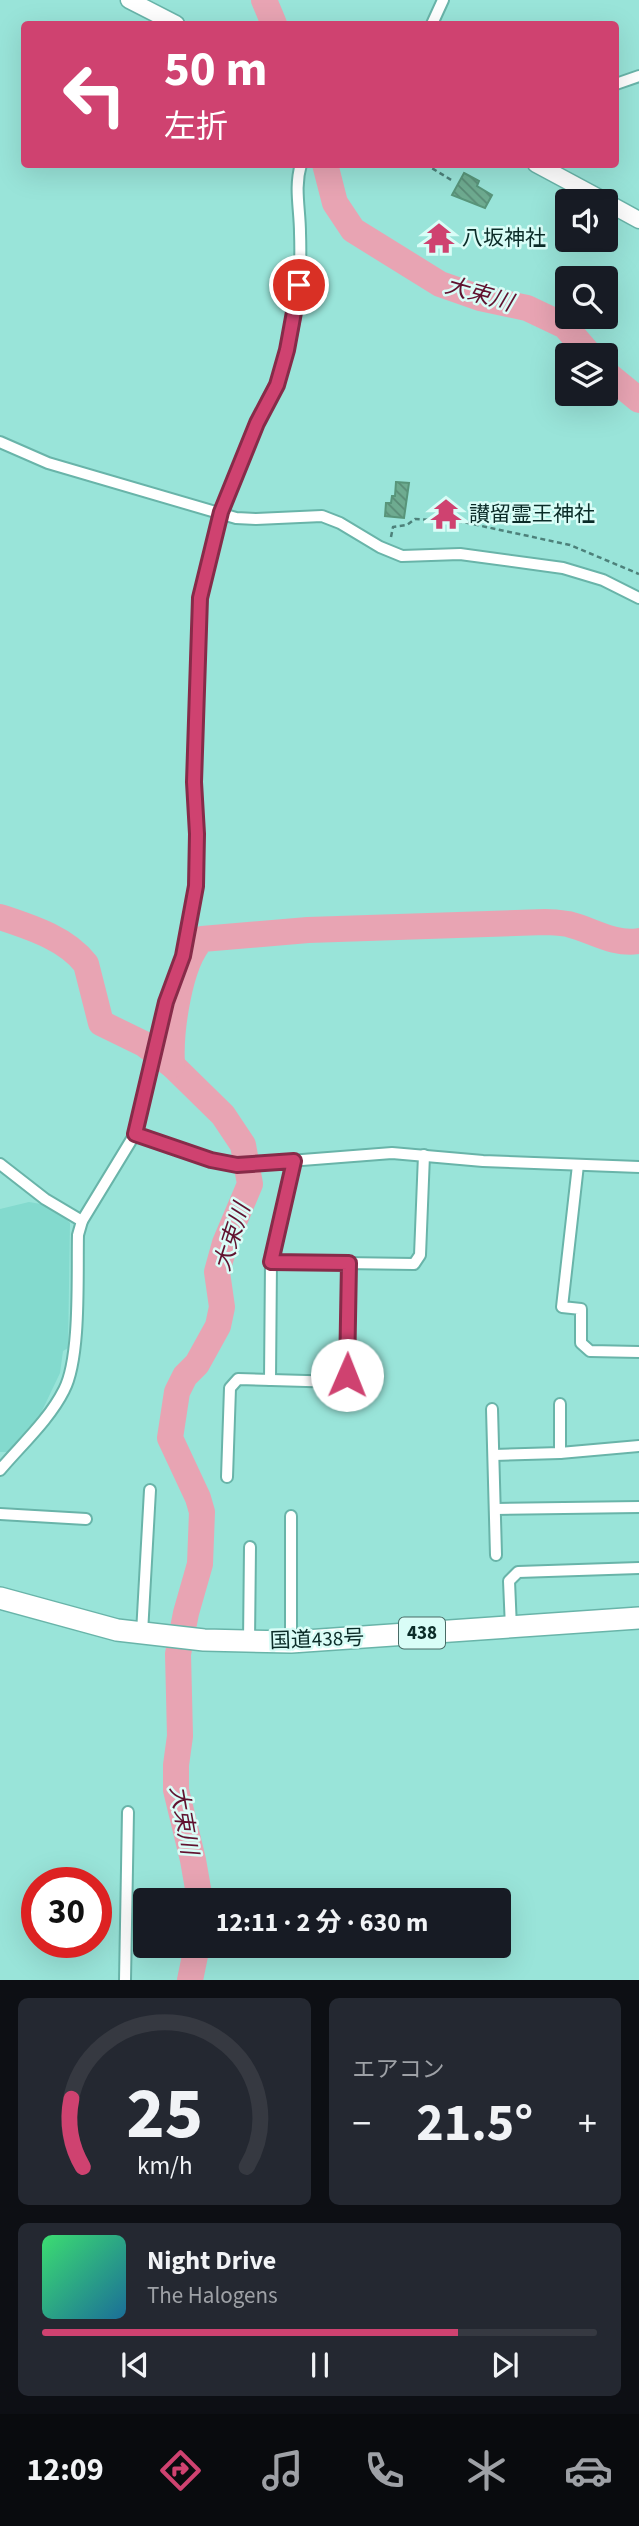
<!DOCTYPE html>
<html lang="ja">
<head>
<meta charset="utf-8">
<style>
  :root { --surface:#171b24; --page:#242831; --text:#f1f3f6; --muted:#9ea1a6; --line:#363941; --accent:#cf4270 }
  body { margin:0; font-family:"Source Sans 3","Noto Sans JP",sans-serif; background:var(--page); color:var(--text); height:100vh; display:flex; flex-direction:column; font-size:26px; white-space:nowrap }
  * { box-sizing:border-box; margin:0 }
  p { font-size:23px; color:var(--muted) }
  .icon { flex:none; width:38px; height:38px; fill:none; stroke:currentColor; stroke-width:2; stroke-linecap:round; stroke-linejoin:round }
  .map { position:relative; height:1980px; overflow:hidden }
  .sheet { display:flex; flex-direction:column; gap:18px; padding:18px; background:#0d0f14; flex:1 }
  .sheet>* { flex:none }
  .top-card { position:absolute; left:21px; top:21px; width:598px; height:147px; border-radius:7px; box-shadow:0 7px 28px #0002; background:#cf4270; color:#fff; overflow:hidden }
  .controls { position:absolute; left:555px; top:189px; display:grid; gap:14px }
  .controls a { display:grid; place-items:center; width:63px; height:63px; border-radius:7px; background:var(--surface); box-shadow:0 7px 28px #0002; font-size:35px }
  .speed { position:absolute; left:21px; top:1867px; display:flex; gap:14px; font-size:35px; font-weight:700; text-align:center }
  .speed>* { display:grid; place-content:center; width:91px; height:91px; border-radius:50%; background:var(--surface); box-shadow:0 7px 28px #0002; line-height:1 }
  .speed .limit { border:10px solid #d22; background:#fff; color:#111 }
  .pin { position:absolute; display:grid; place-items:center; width:60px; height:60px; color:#fff; margin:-30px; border:4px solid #fff; border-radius:50%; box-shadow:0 2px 7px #0007 }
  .me { position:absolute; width:77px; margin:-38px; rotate:1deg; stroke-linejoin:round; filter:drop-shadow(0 0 5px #0008) }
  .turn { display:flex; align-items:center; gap:24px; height:147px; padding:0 28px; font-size:32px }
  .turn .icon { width:91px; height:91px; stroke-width:2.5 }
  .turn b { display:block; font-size:49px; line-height:60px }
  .big { font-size:52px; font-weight:700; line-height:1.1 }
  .sheet .tile { flex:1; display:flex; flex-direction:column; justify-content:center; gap:10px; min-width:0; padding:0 24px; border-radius:10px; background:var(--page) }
  .sheet .dial { align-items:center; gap:0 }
  .dial svg { height:182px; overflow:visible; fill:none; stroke:var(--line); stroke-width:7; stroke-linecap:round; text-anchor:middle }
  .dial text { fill:var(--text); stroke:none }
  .song { display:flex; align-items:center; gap:21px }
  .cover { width:84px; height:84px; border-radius:10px; background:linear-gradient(135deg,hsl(140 70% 55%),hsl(200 70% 35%)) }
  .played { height:7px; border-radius:4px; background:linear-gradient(90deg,var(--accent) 75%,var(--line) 75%) }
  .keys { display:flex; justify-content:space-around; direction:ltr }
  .heat { display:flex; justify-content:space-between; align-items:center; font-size:38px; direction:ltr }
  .sheet .tiles { flex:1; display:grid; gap:18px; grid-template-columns:1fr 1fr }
  .tile:last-child { grid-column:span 2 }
  .trip { position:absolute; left:133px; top:1888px; width:378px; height:70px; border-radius:7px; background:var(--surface); box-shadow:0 7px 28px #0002; font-weight:700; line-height:70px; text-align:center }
  .menu { display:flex; height:112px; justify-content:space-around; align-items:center; background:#090b0e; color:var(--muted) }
  .menu .icon { width:49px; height:49px }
  .menu .current { color:var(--accent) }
  .menu b { font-size:32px; color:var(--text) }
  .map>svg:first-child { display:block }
  .built { fill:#83dace }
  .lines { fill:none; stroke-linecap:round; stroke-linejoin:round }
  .river { stroke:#e8a4b3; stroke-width:26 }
  .building { fill:url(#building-back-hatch); stroke:#58957a; stroke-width:2 }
  .street-casing { stroke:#69b4a9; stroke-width:14 }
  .secondary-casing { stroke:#69b4a9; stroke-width:19 }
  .highway-casing { stroke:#69b4a9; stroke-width:24 }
  .path { stroke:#4d817a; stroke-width:2.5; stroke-dasharray:5 3.5; stroke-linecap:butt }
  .street { stroke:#fff; stroke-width:10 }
  .secondary { stroke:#fff; stroke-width:16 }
  .highway { stroke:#fff; stroke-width:21 }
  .route-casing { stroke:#872b49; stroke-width:18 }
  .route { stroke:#cf4270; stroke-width:12 }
  .labels { text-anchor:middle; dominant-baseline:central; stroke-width:5; stroke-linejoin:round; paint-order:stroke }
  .shield { fill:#d9fdf7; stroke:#496b66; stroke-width:2 }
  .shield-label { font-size:19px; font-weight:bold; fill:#0b2c28 }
  .poi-label { font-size:21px; fill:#0b2c28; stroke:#d9fdf7; text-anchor:start }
  .street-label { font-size:21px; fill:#0b2c28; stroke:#d9fdf7 }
  .water-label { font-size:23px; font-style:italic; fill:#61122f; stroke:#d9fdf7 }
</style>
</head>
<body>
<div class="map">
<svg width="639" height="1980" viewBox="0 0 639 1980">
  <defs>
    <pattern id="building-back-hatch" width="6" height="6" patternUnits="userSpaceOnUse" patternTransform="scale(1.75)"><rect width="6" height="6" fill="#6eab90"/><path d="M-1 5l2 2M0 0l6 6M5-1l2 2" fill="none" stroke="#598b76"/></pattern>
  </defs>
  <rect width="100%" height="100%" fill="#99e4d9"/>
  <polygon class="built" points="29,1202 41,1204 64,1217 70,1223 68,1348 63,1351 60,1373 40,1415 7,1452 0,1452 0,1209"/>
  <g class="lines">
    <g class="river">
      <polyline points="264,0 274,24"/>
      <polyline points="325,164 335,203 353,230 440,284 480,298 527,308 565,326 590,355"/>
      <polyline points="606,373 639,400"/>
      <path d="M 0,917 C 30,927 66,938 86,964 L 101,1023 L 144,1044 L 172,1065 L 223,1115 L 243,1145 L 250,1184 L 225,1243 L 217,1272 L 222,1307 L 218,1326 L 197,1364 L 185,1376 L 177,1392 L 170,1438 L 198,1498 L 202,1512 L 200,1564 L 186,1613 L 178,1654 L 180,1736 L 176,1765 L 176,1790 L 193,1860 L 200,1900"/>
      <path d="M 172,1065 C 170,1032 179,963 202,939 L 308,930 L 545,922 C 553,922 561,923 568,924 C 593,930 612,945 639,941"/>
      <polyline points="190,1980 197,1946"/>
    </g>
  </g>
  <g class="building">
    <polygon points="464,173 479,181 477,186 492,195 485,208 452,195"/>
    <polygon points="396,482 409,483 404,518 385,516 386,503 391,503 392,496 395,496"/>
  </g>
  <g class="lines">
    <defs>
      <g id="street">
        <polyline points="432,24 443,0"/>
        <polyline points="616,84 639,76"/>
        <polyline points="0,442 48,463 236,518 256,519 322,516 340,523 380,547 402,556 460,554 563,568 603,580 639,598"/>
        <polyline points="135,1134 211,1160 237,1165 392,1153 483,1161 639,1167"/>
        <polyline points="0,1164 45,1199 82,1221"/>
        <polyline points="578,1165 562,1307 581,1309 581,1343 590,1351 639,1352"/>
        <polyline points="271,1262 414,1264 420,1255 424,1155"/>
        <polyline points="270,1380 271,1262 294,1161"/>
        <polyline points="560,1404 560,1453"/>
        <polyline points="492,1409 496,1555"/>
        <polyline points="494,1455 560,1453 639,1446"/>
        <path d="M 0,1470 C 21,1445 49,1420 64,1390 C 81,1358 77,1273 78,1235 L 82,1221 L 135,1134 L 166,1002 L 183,956 L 196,886 L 197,834 L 194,782 L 200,598 L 221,512 L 267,400 C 294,356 302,285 300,233 C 300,209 294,188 301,164"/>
        <polyline points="227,1477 230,1388 238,1379 341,1382 347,1375 349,1263"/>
        <polyline points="495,1509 639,1507"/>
        <polyline points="0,1514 86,1519"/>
        <polyline points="291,1516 291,1642"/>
        <polyline points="511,1628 509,1581 518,1572 639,1568"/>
        <polyline points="142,1633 150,1490"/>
        <polyline points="249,1641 250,1547"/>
        <polyline points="125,1980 128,1812"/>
      </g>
      <g id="secondary">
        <polyline points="129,0 176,24"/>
        <polyline points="536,164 605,201"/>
        <polyline points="606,202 639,220"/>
      </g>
      <polyline id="highway" points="0,1598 117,1630 204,1640 291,1642 639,1618"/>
    </defs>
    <use href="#street" class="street-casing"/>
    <use href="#secondary" class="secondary-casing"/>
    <use href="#highway" class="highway-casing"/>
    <g class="path">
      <polyline points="425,164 453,181"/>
      <polyline points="391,537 393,527 407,525 415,519 463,522 570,545 639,574"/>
    </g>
    <use href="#street" class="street"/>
    <use href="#secondary" class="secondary"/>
    <use href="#highway" class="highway"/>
  </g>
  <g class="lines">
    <defs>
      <polyline id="route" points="299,285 287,350 277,385 257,423 221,512 200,598 194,782 197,834 196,886 183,956 166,1002 135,1134 211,1160 237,1165 294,1161 271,1262 349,1263 347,1375"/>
    </defs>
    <use href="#route" class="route-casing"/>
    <use href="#route" class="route"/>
  </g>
  <defs>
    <symbol id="temple-bare" viewBox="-9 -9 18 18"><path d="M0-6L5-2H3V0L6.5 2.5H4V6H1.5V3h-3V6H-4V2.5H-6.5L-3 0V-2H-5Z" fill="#cf4270" stroke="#d9fdf7" stroke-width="2.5" paint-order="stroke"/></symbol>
  </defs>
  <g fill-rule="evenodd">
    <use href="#temple-bare" x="417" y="216" width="44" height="44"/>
    <use href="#temple-bare" x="424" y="492" width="44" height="44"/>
  </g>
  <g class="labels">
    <rect class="shield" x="399" y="1617.5" width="46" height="31" rx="5"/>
    <g class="shield-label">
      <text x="422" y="1633">438</text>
    </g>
    <g class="poi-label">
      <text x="462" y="238">八坂神社</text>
      <text x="469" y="514">讃留霊王神社</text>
    </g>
    <g class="street-label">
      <text transform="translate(317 1639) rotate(-2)">国道438号</text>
    </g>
    <g class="water-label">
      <text transform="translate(479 294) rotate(16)">大束川</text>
      <text transform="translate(232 1237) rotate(-72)">大束川</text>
      <text transform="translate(184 1820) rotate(80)">大束川</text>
    </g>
  </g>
</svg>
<div class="controls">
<a><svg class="icon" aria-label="sound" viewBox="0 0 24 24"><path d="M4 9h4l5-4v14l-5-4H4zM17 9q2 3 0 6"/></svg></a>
<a><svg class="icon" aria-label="search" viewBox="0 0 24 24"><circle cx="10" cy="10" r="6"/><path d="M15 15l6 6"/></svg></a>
<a><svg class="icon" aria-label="layers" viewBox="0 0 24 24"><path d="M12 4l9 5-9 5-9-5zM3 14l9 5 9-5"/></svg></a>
</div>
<div class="speed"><div class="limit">30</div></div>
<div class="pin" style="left:299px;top:285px;background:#d93025"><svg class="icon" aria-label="arrive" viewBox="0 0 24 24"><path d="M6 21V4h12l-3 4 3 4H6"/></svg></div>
<svg class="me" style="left:347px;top:1375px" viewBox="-20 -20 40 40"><circle r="19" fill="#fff"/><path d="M0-13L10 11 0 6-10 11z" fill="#cf4270"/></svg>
<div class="trip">12:11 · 2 分 · 630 m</div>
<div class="top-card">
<div class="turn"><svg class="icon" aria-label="left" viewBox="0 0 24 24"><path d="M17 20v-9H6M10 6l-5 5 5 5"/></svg><div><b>50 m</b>左折</div></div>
</div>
</div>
<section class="sheet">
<div class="tiles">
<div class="tile dial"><svg viewBox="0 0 100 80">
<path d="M14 69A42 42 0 1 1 86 69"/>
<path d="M14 69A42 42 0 0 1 9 39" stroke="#cf4270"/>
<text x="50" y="56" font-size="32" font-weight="700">25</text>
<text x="50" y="72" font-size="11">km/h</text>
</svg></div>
<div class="tile"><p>エアコン</p>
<div class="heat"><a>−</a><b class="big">21.5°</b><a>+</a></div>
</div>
<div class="tile">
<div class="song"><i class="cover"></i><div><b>Night Drive</b><p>The Halogens</p></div></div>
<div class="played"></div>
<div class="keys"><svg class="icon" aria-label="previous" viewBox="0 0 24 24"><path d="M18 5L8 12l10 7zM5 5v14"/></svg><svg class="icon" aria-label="pause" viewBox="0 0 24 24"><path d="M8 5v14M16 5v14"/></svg><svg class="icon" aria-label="next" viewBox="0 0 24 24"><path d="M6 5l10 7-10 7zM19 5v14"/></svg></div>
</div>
</div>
</section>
<nav class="menu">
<b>12:09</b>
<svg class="icon current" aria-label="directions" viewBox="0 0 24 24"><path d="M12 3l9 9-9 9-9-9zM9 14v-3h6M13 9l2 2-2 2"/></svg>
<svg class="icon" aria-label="music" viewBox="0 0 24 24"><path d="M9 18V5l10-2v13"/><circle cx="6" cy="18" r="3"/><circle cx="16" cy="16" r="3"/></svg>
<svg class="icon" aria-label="phone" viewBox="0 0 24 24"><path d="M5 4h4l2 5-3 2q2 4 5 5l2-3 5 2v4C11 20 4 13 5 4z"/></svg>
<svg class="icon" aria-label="climate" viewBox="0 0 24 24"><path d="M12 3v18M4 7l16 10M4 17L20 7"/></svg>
<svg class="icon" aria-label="car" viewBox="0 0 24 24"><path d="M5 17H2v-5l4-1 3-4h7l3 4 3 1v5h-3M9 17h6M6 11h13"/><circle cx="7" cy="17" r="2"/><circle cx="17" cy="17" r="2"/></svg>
</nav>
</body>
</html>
